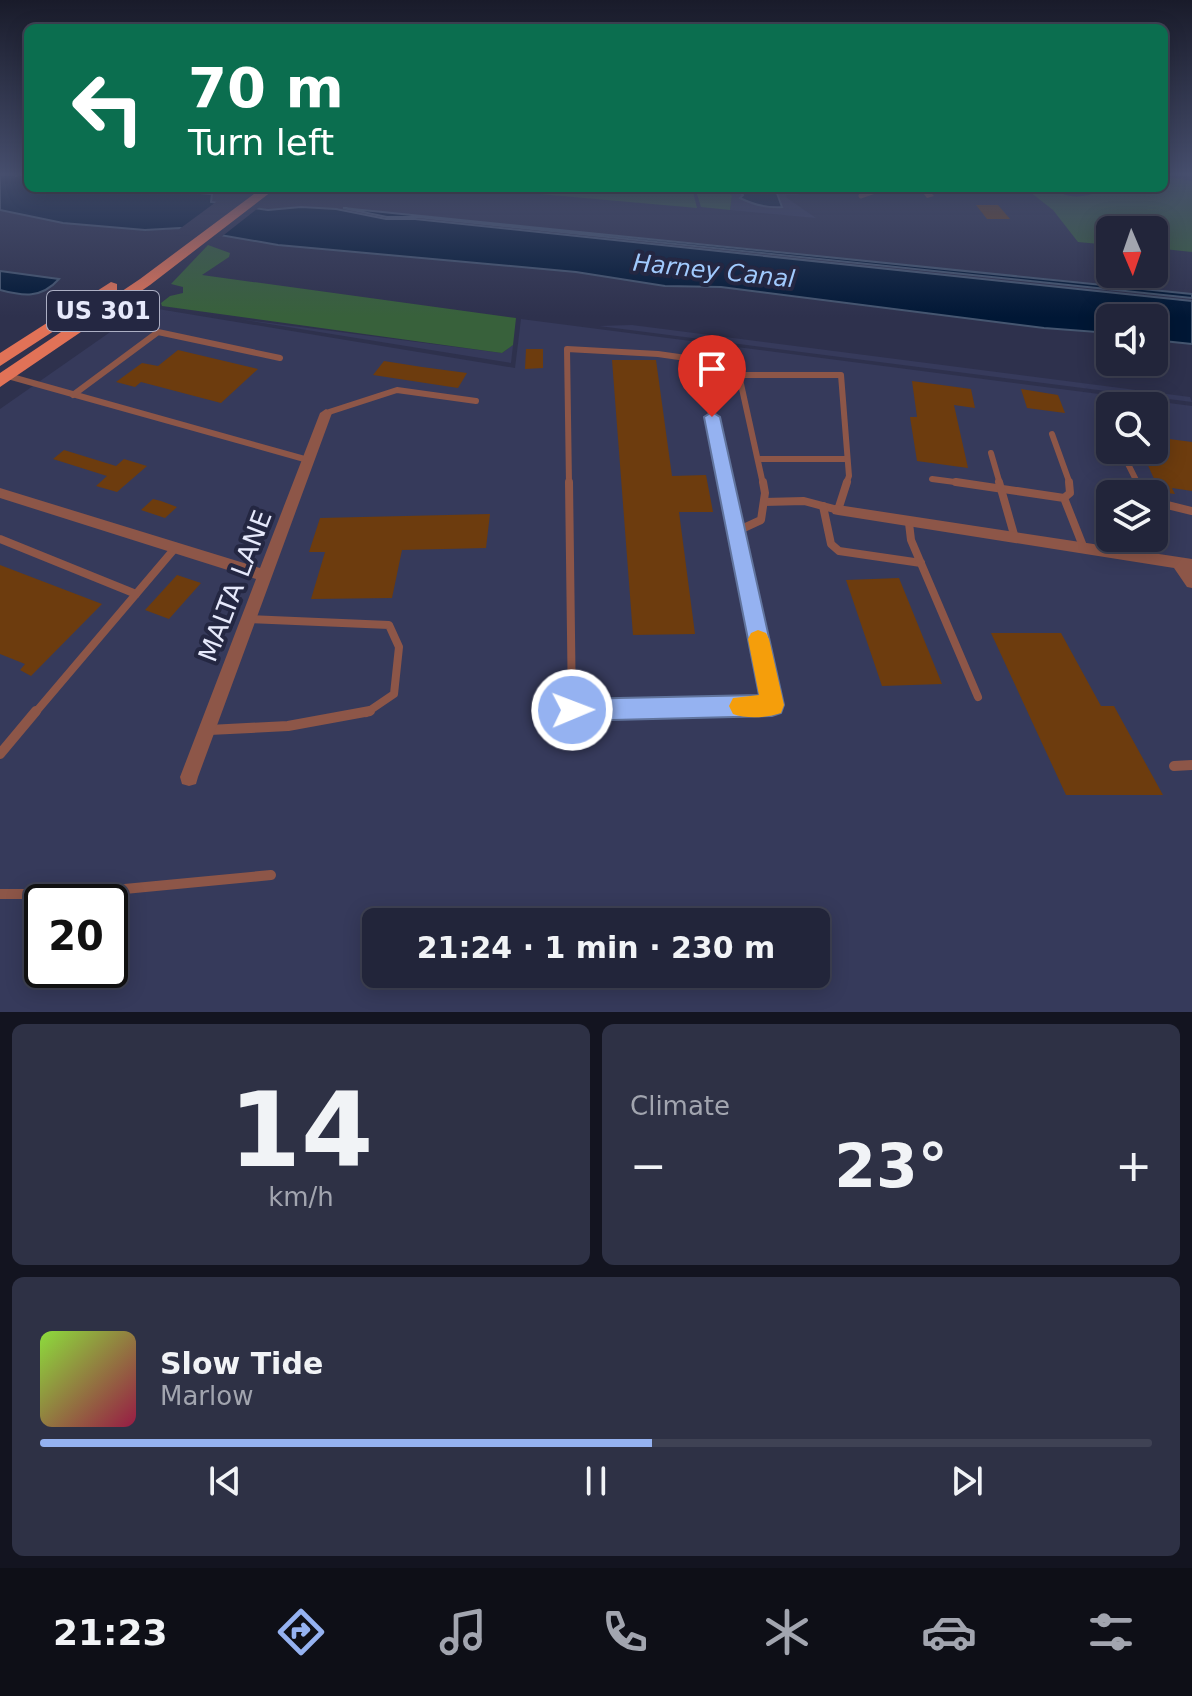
<!DOCTYPE html>
<html lang="en">
<head>
<meta charset="utf-8">
<style>
  :root { --surface:#22253a; --page:#2e3145; --text:#f1f3f6; --muted:#a2a5af; --line:#3f4254; --accent:#95b2f1 }
  body { margin:0; font-family:"DejaVu Sans",sans-serif; background:var(--page); color:var(--text); height:100vh; display:flex; flex-direction:column; font-size:30px; white-space:nowrap }
  * { box-sizing:border-box; margin:0 }
  p { font-size:26px; color:var(--muted) }
  .icon { flex:none; width:44px; height:44px; fill:none; stroke:currentColor; stroke-width:2; stroke-linecap:round; stroke-linejoin:round }
  .map { position:relative; height:1012px; overflow:hidden }
  .side { display:flex; flex-direction:column; gap:12px; padding:12px; background:#131420; flex:1 }
  .side>* { flex:none }
  .banner { position:absolute; left:24px; top:24px; width:1144px; height:168px; border-radius:12px; box-shadow:0 4px 20px #0003,0 0 0 2px var(--line); background:#0b6e4f; color:#fff; overflow:hidden }
  .needle { width:52px; rotate:178deg }
  .tools { position:absolute; left:1096px; top:216px; display:grid; gap:16px }
  .tools a { display:grid; place-items:center; width:72px; height:72px; border-radius:12px; background:var(--surface); box-shadow:0 4px 20px #0003,0 0 0 2px var(--line); font-size:40px }
  .speed { position:absolute; left:24px; top:884px; display:flex; gap:16px; font-size:40px; font-weight:700; text-align:center }
  .speed>* { display:grid; place-content:center; width:104px; height:104px; border-radius:50%; background:var(--surface); box-shadow:0 4px 20px #0003,0 0 0 2px var(--line); line-height:1 }
  .speed .limit { border:4px solid #111; border-radius:12px; background:#fff; color:#111 }
  .pin { position:absolute; display:grid; place-items:center; width:68px; height:68px; color:#fff; margin:-82px -34px; border-radius:50% 50% 50% 0; rotate:-45deg; box-shadow:0 0 8px #0007 }
  .pin .icon { rotate:45deg }
  .me { position:absolute; width:88px; margin:-44px; rotate:89deg; stroke-linejoin:round; filter:drop-shadow(0 0 6px #0008) }
  .turn { display:flex; align-items:center; gap:28px; height:168px; padding:0 32px; font-size:36px }
  .turn .icon { width:104px; height:104px; stroke-width:2.5 }
  .turn b { display:block; font-size:56px; line-height:68px }
  .big { font-size:60px; font-weight:800; line-height:1.1 }
  .side .widget { flex:1; display:flex; flex-direction:column; justify-content:center; gap:12px; min-width:0; padding:0 28px; border-radius:12px; background:var(--page) }
  .side .dial { align-items:center; gap:0 }
  .dial b { font-size:104px; line-height:1 }
  .song { display:flex; align-items:center; gap:24px }
  .cover { width:96px; height:96px; border-radius:12px; background:linear-gradient(135deg,hsl(90 70% 55%),hsl(340 70% 35%)) }
  .played { height:8px; border-radius:4px; background:linear-gradient(90deg,var(--accent) 55%,var(--line) 55%) }
  .keys { display:flex; justify-content:space-around; direction:ltr }
  .heat { display:flex; justify-content:space-between; align-items:center; font-size:44px; direction:ltr }
  .side .tiles { flex:1; display:grid; gap:12px; grid-template-columns:1fr 1fr }
  .widget:last-child { grid-column:span 2 }
  .trip { position:absolute; left:362px; top:908px; width:468px; height:80px; border-radius:12px; background:var(--surface); box-shadow:0 4px 20px #0003,0 0 0 2px var(--line); font-weight:800; line-height:80px; text-align:center }
  .menu { display:flex; height:128px; justify-content:space-around; align-items:center; background:#0e0f17; color:var(--muted) }
  .menu .icon { width:56px; height:56px }
  .menu .current { color:var(--accent) }
  .menu b { font-size:36px; color:var(--text) }
  .map>svg:first-child { display:block }
  .built { fill:#363a5b; fill-rule:evenodd }
  .green { fill:#38613b }
  .water { fill:#001735; stroke:#455670; stroke-width:2 }
  .pier { fill:#2e314d }
  .building { fill:#6d3c0e }
  .lines { fill:none; stroke-linecap:round; stroke-linejoin:round }
  .path { stroke:#82859d; stroke-width:2; stroke-dasharray:4 3; stroke-linecap:butt }
  .service-far3 { stroke:#8d5648; stroke-width:5 }
  .service-far2 { stroke:#8d5648; stroke-width:6 }
  .service-far1 { stroke:#8d5648; stroke-width:8 }
  .service { stroke:#8d5648; stroke-width:10 }
  .minor { fill:#8d5648; fill-rule:evenodd }
  .primary { fill:#e17257; fill-rule:evenodd }
  .route { fill:#95b2f1; stroke:#61749d; stroke-width:2 }
  .slow { fill:#f59e0b }
  .labels { text-anchor:middle; dominant-baseline:central; stroke-width:8; stroke-linejoin:round; paint-order:stroke }
  .far-water-label { font-size:24px; font-style:italic; fill:#a1cafd; stroke:#242742 }
  .shield { fill:#242742; stroke:#acafc4; stroke-width:2 }
  .shield-label { font-size:24px; font-weight:bold; fill:#e6e9fb }
  .street-label { font-size:26px; fill:#e6e9fb; stroke:#242742 }
</style>
</head>
<body>
<div class="map">
<svg width="1192" height="1012" viewBox="0 0 1192 1012">
  <rect width="100%" height="100%" fill="#2e314d"/>
  <g class="built">
    <polygon points="716,188 735,188 743,195 781,201 775,188 796,188 799,195 786,195 787,198 816,218 730,210 732,195"/>
    <path d="M 146,307 L 515,368 L 521,319 L 1192,406 L 1192,1012 L 0,1012 L 0,409 ZM 1110,406 L 1154,406 L 1154,450 L 1110,450 ZM 1110,494 L 1154,494 L 1154,538 L 1110,538 ZM 42,902 L 110,902 L 110,970 L 42,970 ZM 376,922 L 816,922 L 816,974 L 376,974 Z"/>
    <polygon points="239,319 502,353 513,345 511,363"/>
    <polygon points="632,325 1190,397 1192,402 599,326"/>
  </g>
  <g class="green">
    <path d="M 1164,176 L 1192,181 L 1192,252 L 1154,248 L 1154,230 L 1110,230 L 1110,245 L 1078,242 L 1053,210 L 1025,188 L 1054,188 C 1064,199 1085,198 1097,192 L 1094,188 L 1164,188 Z"/>
    <polygon points="473,188 692,188 697,208"/>
    <polygon points="695,188 716,188 732,195 730,210 701,207"/>
    <polygon points="208,245 230,253 229,257 202,275 516,318 513,345 502,353 162,306 161,303 170,296 183,293 183,287 171,284"/>
  </g>
  <g class="water">
    <polygon points="0,175 28,175 28,188 140,188 212,194 211,202 268,210 301,207 336,209 386,219 415,219 1192,301 1192,344 1154,340 1154,318 1110,318 1110,333 1044,328 721,287 665,286 576,272 278,245 180,228 145,230 63,223 0,210"/>
    <path d="M 735,188 L 775,188 L 782,207 C 767,208 754,205 740,198 L 743,195 Z"/>
    <polygon points="343,208 1192,294 1192,298 417,217 387,217"/>
    <path d="M 0,271 L 59,279 C 41,299 23,296 0,290 Z"/>
  </g>
  <polygon class="pier" points="220,199 262,205 220,238 175,235 174,233"/>
  <g class="building">
    <polygon points="976,205 998,205 1010,219 987,219"/>
    <polygon points="526,349 543,349 543,368 525,369"/>
    <polygon points="178,350 258,369 221,403 141,382 135,387 116,382 142,363 158,366"/>
    <polygon points="612,360 656,360 672,476 706,475 713,512 679,512 695,634 633,635"/>
    <polygon points="384,361 422,367 467,373 458,388 373,375"/>
    <polygon points="912,381 971,389 975,408 954,405 968,468 917,461 910,417 917,417"/>
    <polygon points="1021,389 1058,395 1065,413 1027,408"/>
    <polygon points="1154,437 1192,442 1192,491 1172,488 1175,494 1160,492 1141,450 1154,450"/>
    <polygon points="64,450 116,466 124,459 147,466 117,492 96,486 107,476 53,459"/>
    <polygon points="153,499 161,501 177,507 165,518 141,510"/>
    <polygon points="490,514 486,548 402,550 392,598 311,599 325,552 309,552 320,518"/>
    <polygon points="0,565 102,604 31,676 20,670 25,664 0,654"/>
    <polygon points="177,575 201,583 169,619 145,610"/>
    <polygon points="899,578 942,684 882,686 846,580"/>
    <polygon points="991,633 1061,633 1101,706 1114,706 1163,795 1066,795"/>
  </g>
  <g class="lines">
    <g class="path">
      <polyline points="15,176 18,175"/>
      <polyline points="95,189 119,192"/>
    </g>
    <polyline class="service-far3" points="861,196 884,188"/>
    <g class="service-far2">
      <polyline points="8,376 308,460"/>
      <polyline points="73,395 158,332 280,358"/>
      <polyline points="326,413 397,390 476,401"/>
      <polyline points="1052,434 1070,484"/>
      <polyline points="1121,450 1138,484"/>
      <polyline points="991,453 1000,484"/>
      <polyline points="758,459 847,459"/>
      <polyline points="932,479 970,484"/>
      <polyline points="569,484 567,349 658,354 700,360 725,484"/>
      <polyline points="763,484 739,375 841,375 849,476 846,484"/>
    </g>
    <g class="service-far1">
      <polyline points="569,482 572,710 772,705 735,532"/>
      <polyline points="725,482 735,532"/>
      <polyline points="956,482 1064,498 1083,546"/>
      <polyline points="999,482 1015,538"/>
      <polyline points="1136,482 1147,494"/>
      <polyline points="1064,498 1070,493 1069,482"/>
      <polyline points="1154,498 1163,504 1192,511"/>
      <polyline points="764,502 804,501 838,510 847,482"/>
      <polyline points="823,506 831,544 839,551 921,563"/>
      <polyline points="909,523 911,540 978,697"/>
      <polyline points="735,532 761,520 765,493 763,482"/>
      <polyline points="0,539 136,594"/>
      <polyline points="249,619 389,625 399,647 394,694 366,713"/>
      <polyline points="35,713 176,547"/>
    </g>
    <g class="service">
      <polyline points="209,730 288,726 370,711"/>
      <polyline points="0,754 36,711"/>
      <polyline points="1174,766 1192,765"/>
      <polyline points="0,894 72,894 271,875"/>
    </g>
    <g class="minor">
      <polygon points="919,188 927,188 934,196 927,198"/>
      <polygon points="326,409 332,413 198,777 196,784 189,786 182,784 180,777 256,579 0,498 0,488 260,568 320,413"/>
      <polygon points="838,505 1192,559 1192,588 1187,587 1174,568 838,515 833,514 831,510 833,506"/>
    </g>
    <g class="primary">
      <polygon points="262,188 276,188 150,285 0,387 0,373 140,279"/>
      <polygon points="111,282 117,284 117,290 0,366 0,353"/>
    </g>
  </g>
  <linearGradient id="sky" x2="0" y2="1"><stop stop-color="#191b2a"/><stop offset="0.55" stop-color="#464e6d"/><stop offset="1" stop-color="#464e6d" stop-opacity="0"/></linearGradient>
  <rect width="1192" height="317" fill="url(#sky)"/>
  <polygon class="route" points="712,412 720,417 784,705 781,713 772,716 572,721 564,717 560,710 564,702 572,699 759,695 704,417"/>
  <path class="slow" d="M 758,630 L 766,633 L 769,639 L 784,705 L 781,713 C 767,718 746,719 733,714 L 729,706 L 733,698 L 759,695 L 748,639 L 751,633 Z"/>
  <g class="labels">
    <g class="far-water-label">
      <text transform="translate(714 271) rotate(6)">Harney Canal</text>
    </g>
    <rect class="shield" x="47" y="291" width="112" height="40" rx="6"/>
    <g class="shield-label">
      <text x="103" y="311">US 301</text>
    </g>
    <g class="street-label">
      <text transform="translate(235 586) rotate(-69)">MALTA LANE</text>
    </g>
  </g>
</svg>
<div class="tools">
<a><svg class="needle" viewBox="-14 -14 28 28"><path d="M0-13l5 13h-10z" fill="#e53935"/><path d="M0 13l5-13h-10z" fill="#a2a5af"/></svg></a>
<a><svg class="icon" aria-label="sound" viewBox="0 0 24 24"><path d="M4 9h4l5-4v14l-5-4H4zM17 9q2 3 0 6"/></svg></a>
<a><svg class="icon" aria-label="search" viewBox="0 0 24 24"><circle cx="10" cy="10" r="6"/><path d="M15 15l6 6"/></svg></a>
<a><svg class="icon" aria-label="layers" viewBox="0 0 24 24"><path d="M12 4l9 5-9 5-9-5zM3 14l9 5 9-5"/></svg></a>
</div>
<div class="speed"><div class="limit">20</div></div>
<div class="pin" style="left:712px;top:417px;background:#d93025"><svg class="icon" aria-label="arrive" viewBox="0 0 24 24"><path d="M6 21V4h12l-3 4 3 4H6"/></svg></div>
<svg class="me" style="left:572px;top:710px" viewBox="-20 -20 40 40"><circle r="17" fill="#95b2f1" stroke="#fff" stroke-width="3"/><path d="M0-11L8 9 0 5-8 9z" fill="#fff"/></svg>
<div class="trip">21:24 · 1 min · 230 m</div>
<div class="banner">
<div class="turn"><svg class="icon" aria-label="left" viewBox="0 0 24 24"><path d="M17 20v-9H6M10 6l-5 5 5 5"/></svg><div><b>70 m</b>Turn left</div></div>
</div>
</div>
<section class="side">
<div class="tiles">
<div class="widget dial"><b>14</b><p>km/h</p></div>
<div class="widget"><p>Climate</p>
<div class="heat"><a>−</a><b class="big">23°</b><a>+</a></div>
</div>
<div class="widget">
<div class="song"><i class="cover"></i><div><b>Slow Tide</b><p>Marlow</p></div></div>
<div class="played"></div>
<div class="keys"><svg class="icon" aria-label="previous" viewBox="0 0 24 24"><path d="M18 5L8 12l10 7zM5 5v14"/></svg><svg class="icon" aria-label="pause" viewBox="0 0 24 24"><path d="M8 5v14M16 5v14"/></svg><svg class="icon" aria-label="next" viewBox="0 0 24 24"><path d="M6 5l10 7-10 7zM19 5v14"/></svg></div>
</div>
</div>
</section>
<nav class="menu">
<b>21:23</b>
<svg class="icon current" aria-label="directions" viewBox="0 0 24 24"><path d="M12 3l9 9-9 9-9-9zM9 14v-3h6M13 9l2 2-2 2"/></svg>
<svg class="icon" aria-label="music" viewBox="0 0 24 24"><path d="M9 18V5l10-2v13"/><circle cx="6" cy="18" r="3"/><circle cx="16" cy="16" r="3"/></svg>
<svg class="icon" aria-label="phone" viewBox="0 0 24 24"><path d="M5 4h4l2 5-3 2q2 4 5 5l2-3 5 2v4C11 20 4 13 5 4z"/></svg>
<svg class="icon" aria-label="climate" viewBox="0 0 24 24"><path d="M12 3v18M4 7l16 10M4 17L20 7"/></svg>
<svg class="icon" aria-label="car" viewBox="0 0 24 24"><path d="M5 17H2v-5l4-1 3-4h7l3 4 3 1v5h-3M9 17h6M6 11h13"/><circle cx="7" cy="17" r="2"/><circle cx="17" cy="17" r="2"/></svg>
<svg class="icon" aria-label="filters" viewBox="0 0 24 24"><path d="M4 7h16M4 17h16"/><circle cx="9" cy="7" r="2"/><circle cx="15" cy="17" r="2"/></svg>
</nav>
</body>
</html>
